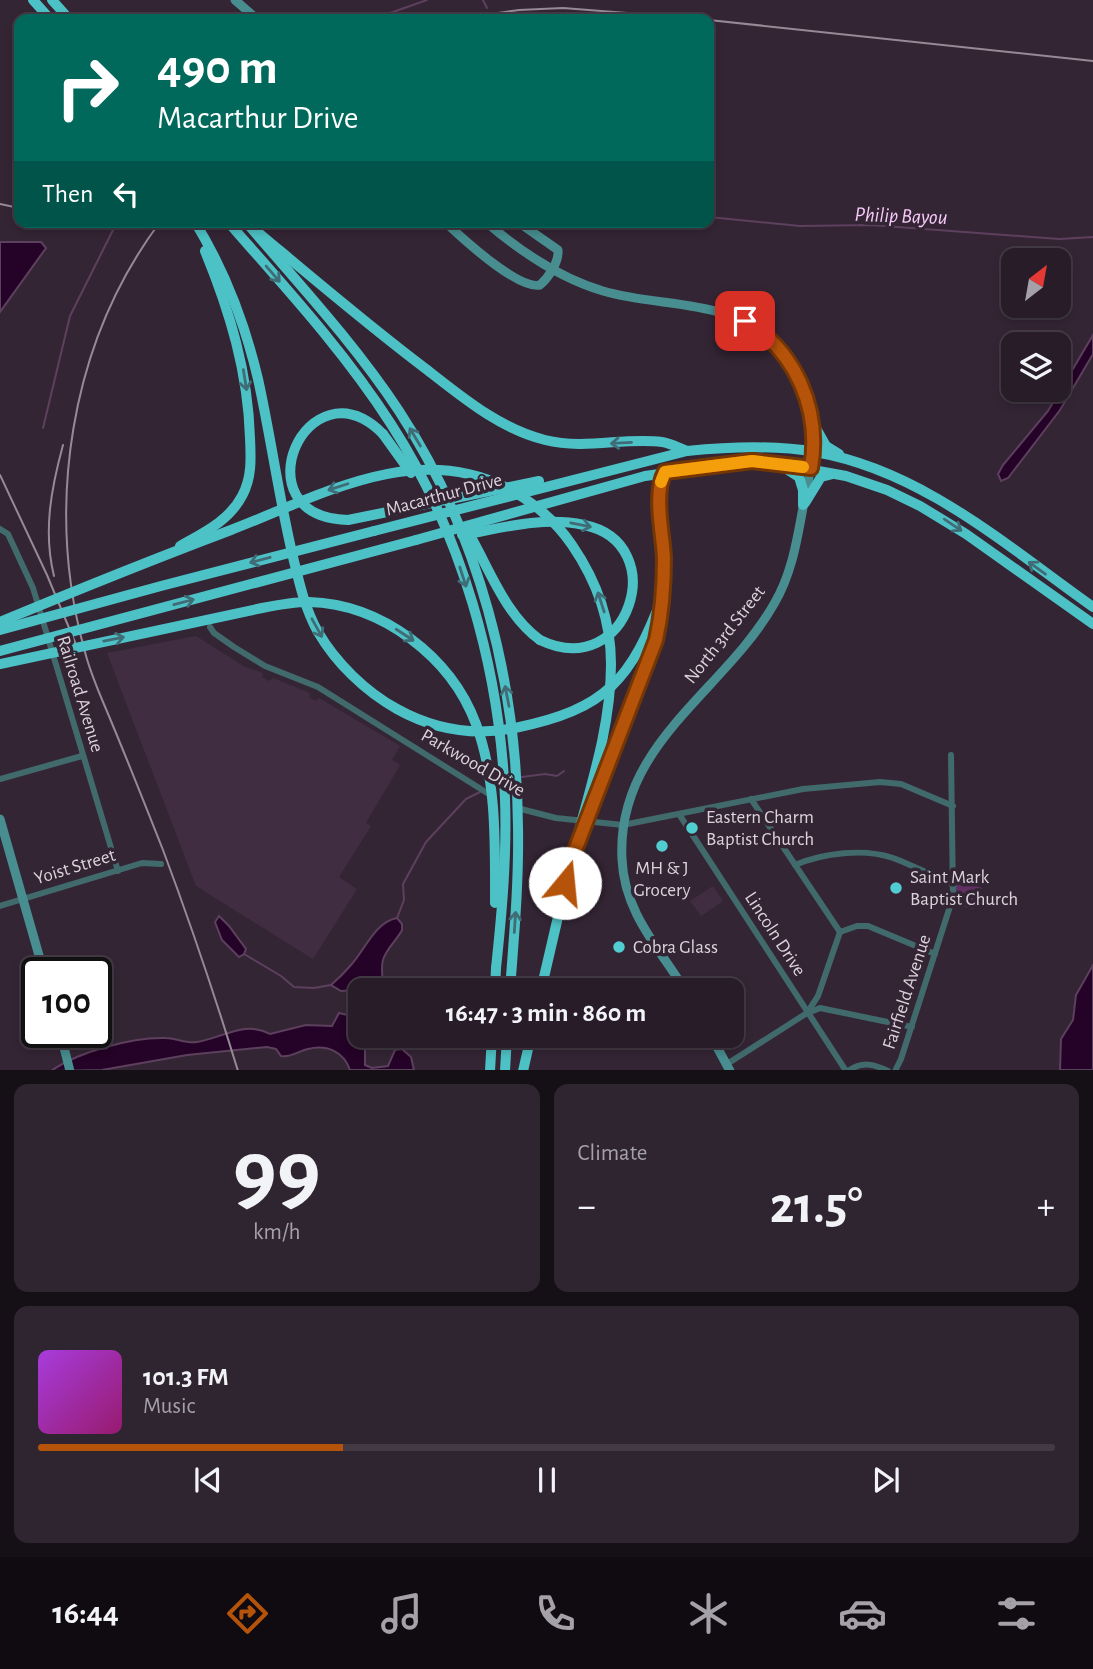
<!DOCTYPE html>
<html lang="en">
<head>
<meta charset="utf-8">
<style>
  :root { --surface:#271c28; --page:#2f2530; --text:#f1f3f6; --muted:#a4a1a8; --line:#433a45; --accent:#b45309 }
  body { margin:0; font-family:"Alegreya Sans",sans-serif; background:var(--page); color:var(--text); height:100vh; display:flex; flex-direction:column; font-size:26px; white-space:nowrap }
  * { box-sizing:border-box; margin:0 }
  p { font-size:23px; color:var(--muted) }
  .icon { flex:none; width:38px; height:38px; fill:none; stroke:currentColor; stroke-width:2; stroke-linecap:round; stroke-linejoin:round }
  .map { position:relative; height:1070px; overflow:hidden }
  .panel { display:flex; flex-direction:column; gap:14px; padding:14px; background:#150f16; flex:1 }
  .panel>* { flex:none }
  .top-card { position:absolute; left:14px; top:14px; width:700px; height:214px; border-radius:14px; box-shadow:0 4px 10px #0003,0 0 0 2px var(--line); background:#00695c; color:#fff; overflow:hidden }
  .needle { width:46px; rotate:31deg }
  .controls { position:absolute; left:1001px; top:248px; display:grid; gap:14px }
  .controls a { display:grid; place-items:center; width:70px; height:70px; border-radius:14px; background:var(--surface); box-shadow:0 4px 10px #0003,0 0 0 2px var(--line); font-size:35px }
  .speed { position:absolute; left:21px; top:957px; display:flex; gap:14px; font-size:35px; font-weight:700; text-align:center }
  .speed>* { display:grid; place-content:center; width:91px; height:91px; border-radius:50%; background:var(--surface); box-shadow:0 4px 10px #0003,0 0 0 2px var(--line); line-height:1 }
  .speed .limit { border:4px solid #111; border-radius:10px; background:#fff; color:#111 }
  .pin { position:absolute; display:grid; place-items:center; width:60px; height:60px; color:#fff; margin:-30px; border-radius:14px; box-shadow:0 4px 10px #0006 }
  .me { position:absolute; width:77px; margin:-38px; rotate:17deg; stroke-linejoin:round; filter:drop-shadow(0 0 5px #0008) }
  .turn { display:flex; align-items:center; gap:24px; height:147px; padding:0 28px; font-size:32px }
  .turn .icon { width:91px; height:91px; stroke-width:2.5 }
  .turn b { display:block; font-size:49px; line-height:60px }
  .then { display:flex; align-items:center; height:66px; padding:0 28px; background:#0003; gap:14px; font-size:26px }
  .big { font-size:52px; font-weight:700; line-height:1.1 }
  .panel .widget { flex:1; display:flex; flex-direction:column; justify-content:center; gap:10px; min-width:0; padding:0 24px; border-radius:14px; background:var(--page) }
  .panel .dial { align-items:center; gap:0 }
  .dial b { font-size:91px; line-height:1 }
  .song { display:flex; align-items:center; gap:21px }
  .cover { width:84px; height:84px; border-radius:10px; background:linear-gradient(135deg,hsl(280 70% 55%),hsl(320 70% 35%)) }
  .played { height:7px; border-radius:4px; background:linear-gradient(90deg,var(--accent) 30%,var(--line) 30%) }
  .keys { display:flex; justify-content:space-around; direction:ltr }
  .heat { display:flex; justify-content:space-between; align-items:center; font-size:38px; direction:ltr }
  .panel .tiles { flex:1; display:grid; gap:14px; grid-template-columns:1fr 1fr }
  .widget:last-child { grid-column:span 2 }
  .trip { position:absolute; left:348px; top:978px; width:396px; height:70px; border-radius:14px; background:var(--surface); box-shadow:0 4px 10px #0003,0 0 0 2px var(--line); font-weight:700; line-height:70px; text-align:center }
  .menu { display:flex; height:112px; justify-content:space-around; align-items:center; background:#100b10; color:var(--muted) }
  .menu .icon { width:49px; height:49px }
  .menu .current { color:var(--accent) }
  .menu b { font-size:32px; color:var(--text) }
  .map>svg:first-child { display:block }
  .built { fill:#412d41 }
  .green { fill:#612f63 }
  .water { fill:#250227; stroke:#5c405d; stroke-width:2 }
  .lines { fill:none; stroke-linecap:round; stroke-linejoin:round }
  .stream { stroke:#5c405d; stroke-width:2 }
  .street { stroke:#416a6c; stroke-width:6 }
  .secondary { stroke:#488e90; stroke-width:9 }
  .highway { stroke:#4dc2c6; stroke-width:10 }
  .rail { stroke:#968a96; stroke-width:2 }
  .highway-bridge { stroke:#4dc2c6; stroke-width:10 }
  .oneway { stroke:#3f6c76 }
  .route-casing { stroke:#753606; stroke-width:18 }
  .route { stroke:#b45309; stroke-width:12 }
  .slow { stroke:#f59e0b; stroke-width:12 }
  .poi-dot { fill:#51ccd1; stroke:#342535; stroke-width:2.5 }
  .labels { text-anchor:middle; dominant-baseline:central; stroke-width:7; stroke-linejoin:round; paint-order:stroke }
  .street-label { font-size:19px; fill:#dcd2dc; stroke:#342535 }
  .poi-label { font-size:19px; fill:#dcd2dc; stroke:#342535; text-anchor:start }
  .water-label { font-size:21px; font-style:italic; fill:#f8caf9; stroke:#342535 }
</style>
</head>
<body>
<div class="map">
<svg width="1093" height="1071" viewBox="0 0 1093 1071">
  <rect width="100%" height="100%" fill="#342535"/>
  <g class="built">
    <polygon points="196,636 245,667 263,673 262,677 269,681 273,678 310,693 309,697 316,701 319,698 400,746 392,760 400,765 366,823 371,826 339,877 357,889 313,959 196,886 107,653"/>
    <polygon points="713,886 723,901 701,916 690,901"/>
  </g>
  <polygon class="green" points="957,879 982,888 973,909 957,905 959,895 955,894"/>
  <g class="water">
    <polygon points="0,242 41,242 46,248 0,312"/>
    <polygon points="1093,335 1093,354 1060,410 1008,478 1001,481 998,474 1003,465 1048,411"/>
    <polygon points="219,916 229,926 246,949 244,954 239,957 222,940 215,922"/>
    <path d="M 397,918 L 402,924 L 402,930 C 397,940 386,949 383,960 C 380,970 385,978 380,988 L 341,991 L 331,985 C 338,979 345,972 351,965 C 365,950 375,922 397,918 Z"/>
    <polygon points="1093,965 1093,1070 1060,1070 1061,1039 1073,1020 1076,995"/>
    <path d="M 339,1013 L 360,1018 L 360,1036 L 365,1036 L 365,1065 L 372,1068 L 388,1066 L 395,1050 L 402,1049 L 411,1057 L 414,1070 L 350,1070 C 344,1052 327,1044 308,1049 C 298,1051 291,1058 281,1056 L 276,1049 L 267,1047 L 187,1055 L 102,1070 L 51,1071 C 78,1052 132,1037 165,1038 C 176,1038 187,1044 197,1042 C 223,1038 245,1020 270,1034 L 306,1025 L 332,1026 Z"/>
  </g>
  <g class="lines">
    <g class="stream">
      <polyline points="483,0 487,8"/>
      <polyline points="373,19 427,0"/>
      <polyline points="709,217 800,226 871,225 1059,239 1093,237"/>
      <polyline points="43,428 70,316 117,222"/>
      <polyline points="522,777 545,774 557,776 564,771"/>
      <polyline points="397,918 404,900 403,884 426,842 466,799 480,792"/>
      <polyline points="244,954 281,976 294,987 314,988 331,985"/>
      <polyline points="350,1015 357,991"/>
    </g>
    <g class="street">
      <polyline points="0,529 8,534 33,588 118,871"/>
      <polyline points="210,627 214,633 234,647 265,666 318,687 492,796"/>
      <polyline points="0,779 82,756"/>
      <polyline points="751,799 840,932"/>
      <polyline points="517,808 556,818 623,825 803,789 880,782 901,784 953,806"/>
      <polyline points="679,814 846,1071"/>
      <path d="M 795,865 C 823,853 864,848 893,858 C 914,866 934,876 954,885"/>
      <polyline points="0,906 142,863 161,864"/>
      <polyline points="840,932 857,926 868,926 935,954"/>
      <polyline points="808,1013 820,1008 912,1027"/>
      <polyline points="727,1064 807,1013 818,996 840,932"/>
      <path d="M 848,1071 C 862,1061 874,1064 888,1071"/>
      <polyline points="895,1071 901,1059 953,897 951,755"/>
    </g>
    <g class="secondary">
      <polyline points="235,0 257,19"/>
      <path d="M 445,222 C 462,238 518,290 540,285 C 549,277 559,262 558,250 L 518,222"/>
      <path d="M 486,222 C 521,252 559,278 603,291 C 664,309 727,296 775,345 C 813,382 818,433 808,482 C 799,523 796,567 774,604 C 724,692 616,744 622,859 C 624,912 659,948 685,990"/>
      <polyline points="0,819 44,973"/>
      <polyline points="60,1032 70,1071"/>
      <polyline points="711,1036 730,1071"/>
    </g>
    <g class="highway">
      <polyline points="33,0 50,19"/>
      <polyline points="52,0 69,19"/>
      <path d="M 195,222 C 225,271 245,324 258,379 C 271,438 279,498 293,557 C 299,582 305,609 318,632 C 336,663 366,692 397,709 C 433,729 474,736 515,728 C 607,709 631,680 663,595"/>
      <path d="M 260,234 C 315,280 369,326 426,369 C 462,397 500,429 545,440 C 586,450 624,437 662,442 C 670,443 679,448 687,451"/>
      <polyline points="813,423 826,446 839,454"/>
      <path d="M 383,434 C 307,358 237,517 348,520 L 539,481"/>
      <polyline points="785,468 799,477 803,490 803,505"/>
      <polyline points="805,503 821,477 833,474"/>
      <path d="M 374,531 L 687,451 C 727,447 776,445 815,452 C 922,470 1008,547 1093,607"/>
      <path d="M 462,535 C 502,528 543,516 584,525 C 673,543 629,683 540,640"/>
      <polyline points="416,540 645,476 753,461 774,463 846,476 887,490 920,506 966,534 1093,624"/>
      <path d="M 180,546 C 203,533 229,521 242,496 C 252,478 251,458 250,438 C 248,372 230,312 205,251"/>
      <path d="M 638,686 C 648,662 659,639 662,613 C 665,596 664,576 664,558 C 663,535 653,492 665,472"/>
      <polyline points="495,990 496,968"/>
      <polyline points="541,990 571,861"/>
      <polyline points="490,1071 492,1036"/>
      <polyline points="505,1071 507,1036"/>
      <polyline points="523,1071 531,1036"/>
    </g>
    <g class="rail">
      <polyline points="456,19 519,10 563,8 704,19"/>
      <polyline points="709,20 1093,61"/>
      <polyline points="0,204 19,208"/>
      <path d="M 160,222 C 69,344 45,508 85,652 C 91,676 102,699 111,721 C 129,764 146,807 163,850 C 190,922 215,996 238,1071"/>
      <polyline points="0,475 47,575 77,647"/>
      <path d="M 54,576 C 43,532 51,489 63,445"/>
    </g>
    <g class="highway-bridge">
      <path d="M 228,222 C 285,287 344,351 391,424 C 462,534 500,669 505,799 C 507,856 502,912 496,968"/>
      <path d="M 246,222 C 299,284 354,343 399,411 C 479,533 517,682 518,827 C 519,882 514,936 510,990"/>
      <polyline points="383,434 411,473"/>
      <path d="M 465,527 C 488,564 503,613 540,640"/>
      <path d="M 0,622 C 77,590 154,559 231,530 C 317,497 413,441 505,487 C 531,500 556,521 572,545 C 596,580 611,621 611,664 C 611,731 587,797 571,861"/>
      <polyline points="0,630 161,586 374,531"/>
      <polyline points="0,651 416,540"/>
      <path d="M 0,664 L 262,608 C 277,605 294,602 309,602 C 382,604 451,657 476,724 C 497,781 495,844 495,903"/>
      <polyline points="589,813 638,686"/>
    </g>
  </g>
  <defs><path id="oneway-shaft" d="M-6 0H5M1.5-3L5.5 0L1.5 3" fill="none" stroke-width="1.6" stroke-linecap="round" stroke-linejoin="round" transform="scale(1.75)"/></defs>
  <g class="oneway">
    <use href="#oneway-shaft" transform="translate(273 274) rotate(49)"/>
    <use href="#oneway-shaft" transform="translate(245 380) rotate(81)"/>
    <use href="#oneway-shaft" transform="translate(415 437) rotate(-121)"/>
    <use href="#oneway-shaft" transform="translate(621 443) rotate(177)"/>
    <use href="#oneway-shaft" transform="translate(338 487) rotate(162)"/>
    <use href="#oneway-shaft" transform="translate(581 525) rotate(11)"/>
    <use href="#oneway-shaft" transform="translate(953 525) rotate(34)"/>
    <use href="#oneway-shaft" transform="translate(260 560) rotate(165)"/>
    <use href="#oneway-shaft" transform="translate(1037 568) rotate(-144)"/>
    <use href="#oneway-shaft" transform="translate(463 577) rotate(72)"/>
    <use href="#oneway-shaft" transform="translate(184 602) rotate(-15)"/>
    <use href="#oneway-shaft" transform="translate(601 602) rotate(-108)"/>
    <use href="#oneway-shaft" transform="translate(317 628) rotate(61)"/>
    <use href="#oneway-shaft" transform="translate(405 635) rotate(33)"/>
    <use href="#oneway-shaft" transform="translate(114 639) rotate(-11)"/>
    <use href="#oneway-shaft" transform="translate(507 696) rotate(-101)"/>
    <use href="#oneway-shaft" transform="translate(515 922) rotate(-86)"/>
  </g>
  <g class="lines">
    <defs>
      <path id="route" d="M 565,883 L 571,861 L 656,640 C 662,613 664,586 664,558 C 663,535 653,492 665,472 L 752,461 L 811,468 C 821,410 796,351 745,321"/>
    </defs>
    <use href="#route" class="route-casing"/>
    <use href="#route" class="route"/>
    <polyline class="slow" points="661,482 665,472 752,461 803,467"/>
  </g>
  <g class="poi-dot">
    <circle cx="692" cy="828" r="7"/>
    <circle cx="662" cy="846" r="7"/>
    <circle cx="896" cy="888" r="7"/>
    <circle cx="619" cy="947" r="7"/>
  </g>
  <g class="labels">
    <g class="street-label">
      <text transform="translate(444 495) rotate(-15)">Macarthur Drive</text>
      <text transform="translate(725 635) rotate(-52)">North 3rd Street</text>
      <text transform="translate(80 694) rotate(73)">Railroad Avenue</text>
      <text transform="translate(473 763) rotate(30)">Parkwood Drive</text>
      <text transform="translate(75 867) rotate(-17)">Yoist Street</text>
      <text transform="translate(775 934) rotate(57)">Lincoln Drive</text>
      <text transform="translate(907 992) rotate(-72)">Fairfield Avenue</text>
    </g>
    <g class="poi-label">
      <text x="706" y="817">Eastern Charm<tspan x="706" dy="22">Baptist Church</tspan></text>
      <text x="662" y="868" text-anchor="middle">MH &amp; J<tspan x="662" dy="22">Grocery</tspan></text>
      <text x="910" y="877">Saint Mark<tspan x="910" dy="22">Baptist Church</tspan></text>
      <text x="633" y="947">Cobra Glass</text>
    </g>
    <g class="water-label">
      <text transform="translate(901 216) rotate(2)">Philip Bayou</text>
    </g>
  </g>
</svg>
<div class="controls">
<a><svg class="needle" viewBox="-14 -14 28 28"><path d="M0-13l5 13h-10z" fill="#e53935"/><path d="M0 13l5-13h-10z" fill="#a4a1a8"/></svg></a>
<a><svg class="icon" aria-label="layers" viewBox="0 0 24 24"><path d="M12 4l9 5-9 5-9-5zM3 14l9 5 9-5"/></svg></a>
</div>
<div class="speed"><div class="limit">100</div></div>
<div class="pin" style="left:745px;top:321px;background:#d93025"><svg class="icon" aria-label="arrive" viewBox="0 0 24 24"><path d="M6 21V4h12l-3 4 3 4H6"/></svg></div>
<svg class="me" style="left:565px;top:883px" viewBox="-20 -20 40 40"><circle r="19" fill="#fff"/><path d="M0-13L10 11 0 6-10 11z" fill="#b45309"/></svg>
<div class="trip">16:47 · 3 min · 860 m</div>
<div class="top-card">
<div class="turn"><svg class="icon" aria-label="right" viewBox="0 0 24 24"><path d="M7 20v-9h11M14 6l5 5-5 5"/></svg><div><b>490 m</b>Macarthur Drive</div></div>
<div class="then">Then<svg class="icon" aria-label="left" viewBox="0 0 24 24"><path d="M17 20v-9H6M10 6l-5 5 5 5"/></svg></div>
</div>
</div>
<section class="panel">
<div class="tiles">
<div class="widget dial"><b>99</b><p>km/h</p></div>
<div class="widget"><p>Climate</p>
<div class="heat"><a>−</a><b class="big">21.5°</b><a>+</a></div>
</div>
<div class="widget">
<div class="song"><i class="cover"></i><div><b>101.3 FM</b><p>Music</p></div></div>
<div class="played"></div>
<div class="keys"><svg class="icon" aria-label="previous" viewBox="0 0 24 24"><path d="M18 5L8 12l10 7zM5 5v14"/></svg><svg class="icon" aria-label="pause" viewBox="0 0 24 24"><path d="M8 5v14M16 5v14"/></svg><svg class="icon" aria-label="next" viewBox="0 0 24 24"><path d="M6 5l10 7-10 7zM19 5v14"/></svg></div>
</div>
</div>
</section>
<nav class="menu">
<b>16:44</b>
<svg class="icon current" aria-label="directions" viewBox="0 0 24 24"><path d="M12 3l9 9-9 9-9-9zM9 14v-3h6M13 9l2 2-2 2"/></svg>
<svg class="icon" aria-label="music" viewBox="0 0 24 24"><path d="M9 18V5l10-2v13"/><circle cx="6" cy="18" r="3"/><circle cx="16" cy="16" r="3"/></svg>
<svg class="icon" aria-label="phone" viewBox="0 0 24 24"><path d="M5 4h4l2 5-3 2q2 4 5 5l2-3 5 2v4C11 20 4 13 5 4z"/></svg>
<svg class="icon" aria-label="climate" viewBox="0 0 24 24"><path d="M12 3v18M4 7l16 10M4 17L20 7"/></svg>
<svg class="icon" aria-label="car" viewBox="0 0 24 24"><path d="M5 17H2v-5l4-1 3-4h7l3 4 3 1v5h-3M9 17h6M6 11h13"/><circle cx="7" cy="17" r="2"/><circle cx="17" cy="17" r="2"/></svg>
<svg class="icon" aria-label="filters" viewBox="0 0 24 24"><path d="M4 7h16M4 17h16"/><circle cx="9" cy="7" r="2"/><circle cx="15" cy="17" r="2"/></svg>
</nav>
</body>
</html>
